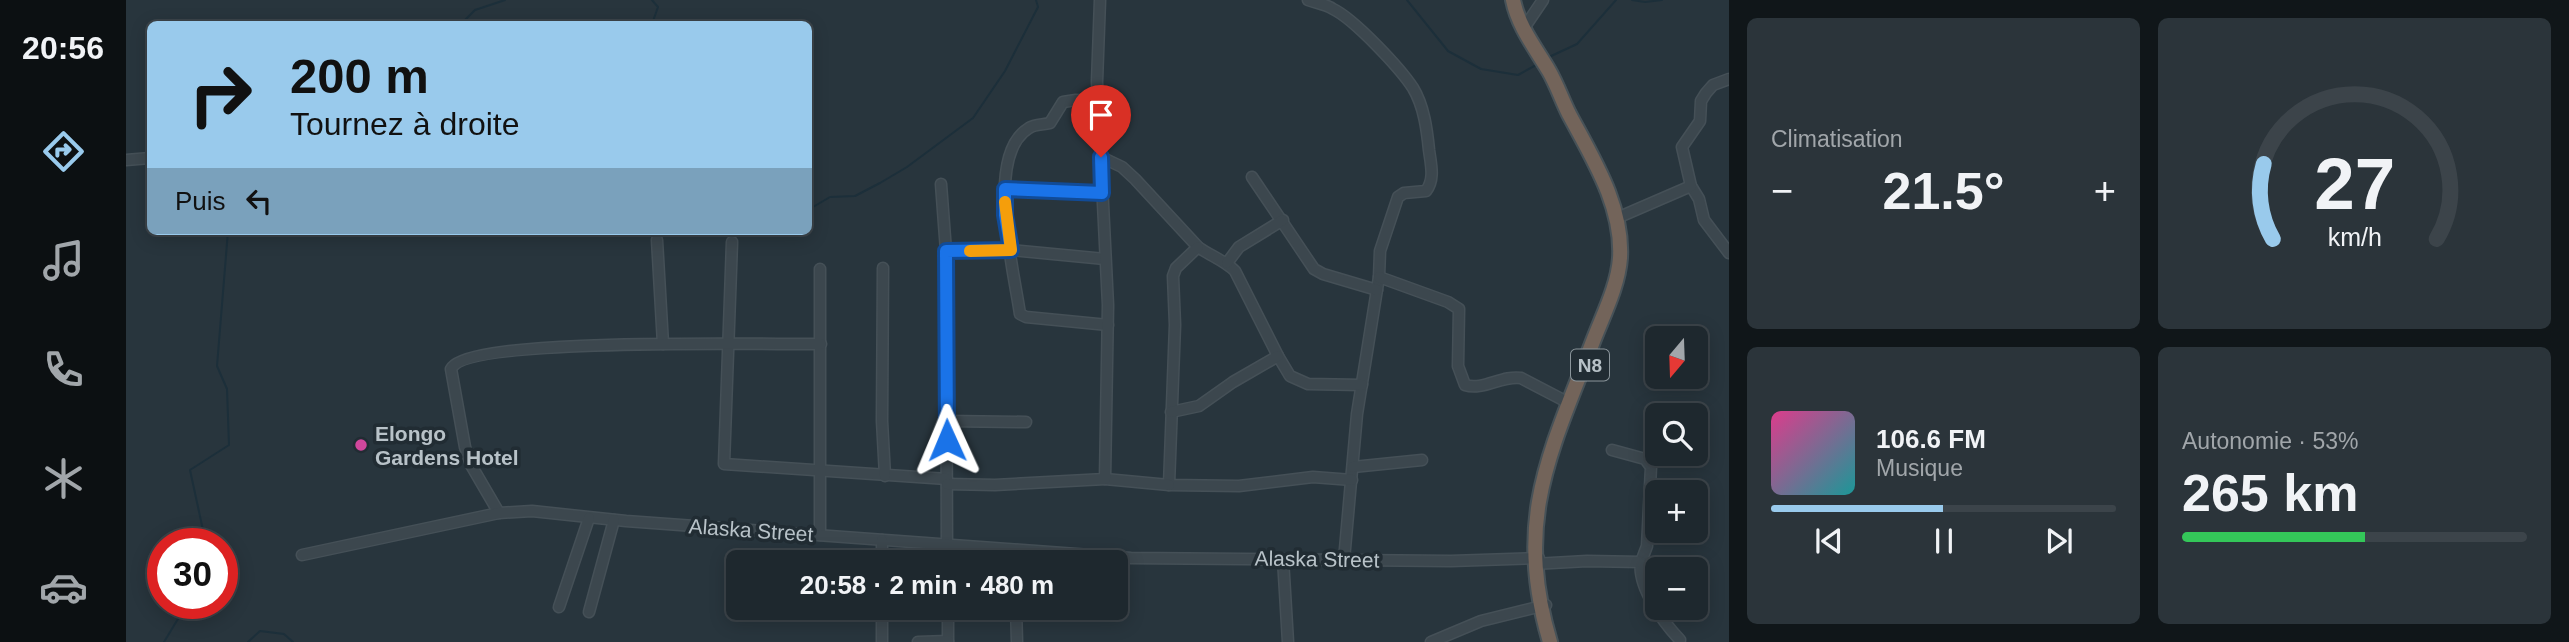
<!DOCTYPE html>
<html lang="fr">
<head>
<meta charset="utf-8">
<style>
  :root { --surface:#1e282e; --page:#2b343a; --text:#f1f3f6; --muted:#a1a6aa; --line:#3c444a; --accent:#99caec }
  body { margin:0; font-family:Arial,sans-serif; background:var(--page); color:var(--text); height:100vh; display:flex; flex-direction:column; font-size:26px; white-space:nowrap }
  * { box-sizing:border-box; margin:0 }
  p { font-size:23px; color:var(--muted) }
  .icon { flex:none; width:38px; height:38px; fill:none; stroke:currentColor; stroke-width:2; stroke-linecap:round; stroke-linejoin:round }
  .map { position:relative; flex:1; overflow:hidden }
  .sheet { display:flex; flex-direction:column; gap:18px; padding:18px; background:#101619; width:840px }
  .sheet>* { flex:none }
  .hud { position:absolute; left:21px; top:21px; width:665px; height:214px; border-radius:10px; box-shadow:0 4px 18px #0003,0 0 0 2px var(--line); background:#99caec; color:#111; overflow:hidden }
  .needle { width:46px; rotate:199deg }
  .buttons { position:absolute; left:1519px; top:326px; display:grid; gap:14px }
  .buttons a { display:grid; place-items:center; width:63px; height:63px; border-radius:10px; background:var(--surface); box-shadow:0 4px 18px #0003,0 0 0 2px var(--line); font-size:35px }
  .speed { position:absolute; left:21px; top:528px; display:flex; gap:14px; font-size:35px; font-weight:700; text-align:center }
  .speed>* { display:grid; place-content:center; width:91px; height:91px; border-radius:50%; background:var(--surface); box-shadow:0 4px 18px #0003,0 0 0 2px var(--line); line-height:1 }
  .speed .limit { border:10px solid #d22; background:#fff; color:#111 }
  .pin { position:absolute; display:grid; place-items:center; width:60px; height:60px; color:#fff; margin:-72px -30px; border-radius:50% 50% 50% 0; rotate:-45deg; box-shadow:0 0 7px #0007 }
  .pin .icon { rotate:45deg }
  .me { position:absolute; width:77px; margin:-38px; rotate:359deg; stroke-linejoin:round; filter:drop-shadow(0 0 5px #0008) }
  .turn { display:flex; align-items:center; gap:24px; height:147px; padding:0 28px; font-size:32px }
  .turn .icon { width:91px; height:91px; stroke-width:2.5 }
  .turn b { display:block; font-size:49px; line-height:60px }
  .then { display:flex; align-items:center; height:66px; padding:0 28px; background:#0003; gap:14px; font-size:26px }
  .big { font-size:52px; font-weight:800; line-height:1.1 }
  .sheet .card { flex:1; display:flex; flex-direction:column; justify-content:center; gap:10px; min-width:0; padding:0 24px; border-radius:10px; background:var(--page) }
  .sheet .dial { align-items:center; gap:0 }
  .dial svg { height:182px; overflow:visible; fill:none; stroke:var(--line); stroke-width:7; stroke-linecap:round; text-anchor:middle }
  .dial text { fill:var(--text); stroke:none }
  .song { display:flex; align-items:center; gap:21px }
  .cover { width:84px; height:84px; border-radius:10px; background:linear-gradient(135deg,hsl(330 70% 55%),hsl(180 70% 35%)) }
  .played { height:7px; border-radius:4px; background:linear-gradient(90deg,var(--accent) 50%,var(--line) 50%) }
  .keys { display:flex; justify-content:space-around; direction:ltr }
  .heat { display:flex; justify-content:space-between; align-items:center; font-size:38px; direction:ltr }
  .charge { height:10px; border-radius:5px; background:linear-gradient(90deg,#34c759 53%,var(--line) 0) }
  .sheet .tiles { flex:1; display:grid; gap:18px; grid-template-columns:repeat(2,1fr) }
  .trip { position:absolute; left:600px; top:550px; width:402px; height:70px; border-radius:10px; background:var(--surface); box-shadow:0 4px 18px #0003,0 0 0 2px var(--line); font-weight:800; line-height:70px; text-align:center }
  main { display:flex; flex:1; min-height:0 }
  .dock { display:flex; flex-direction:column; width:126px; justify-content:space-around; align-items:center; background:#0c1012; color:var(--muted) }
  .dock .icon { width:49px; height:49px }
  .dock .active { color:var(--accent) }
  .dock b { font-size:32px; color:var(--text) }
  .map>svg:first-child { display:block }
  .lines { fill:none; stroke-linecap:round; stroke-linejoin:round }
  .stream { stroke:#1c2f3a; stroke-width:2 }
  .minor-casing { stroke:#455057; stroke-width:13 }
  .highway-casing { stroke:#475258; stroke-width:18 }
  .minor { stroke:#3c474e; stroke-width:10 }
  .highway { stroke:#73645a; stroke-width:14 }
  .route-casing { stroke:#114b97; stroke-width:18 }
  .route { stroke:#1a73e8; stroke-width:12 }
  .slow { stroke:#f59e0b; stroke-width:12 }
  .hotel-dot { fill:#d1479c; stroke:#212c33; stroke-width:2.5 }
  .labels { text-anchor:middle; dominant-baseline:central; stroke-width:7; stroke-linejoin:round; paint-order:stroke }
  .shield { fill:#212c33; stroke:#8b959b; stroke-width:2 }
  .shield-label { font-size:19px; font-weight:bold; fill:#b8c2c8 }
  .poi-label { font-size:21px; font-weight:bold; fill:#b8c2c8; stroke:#212c33; text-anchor:start }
  .street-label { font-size:21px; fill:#b8c2c8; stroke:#212c33 }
</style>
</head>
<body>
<main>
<nav class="dock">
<b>20:56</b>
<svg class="icon active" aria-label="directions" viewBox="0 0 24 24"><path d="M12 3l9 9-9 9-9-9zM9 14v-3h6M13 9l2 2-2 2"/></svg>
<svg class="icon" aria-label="music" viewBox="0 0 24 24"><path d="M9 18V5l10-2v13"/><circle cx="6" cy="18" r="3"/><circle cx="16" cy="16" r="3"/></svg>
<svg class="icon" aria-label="phone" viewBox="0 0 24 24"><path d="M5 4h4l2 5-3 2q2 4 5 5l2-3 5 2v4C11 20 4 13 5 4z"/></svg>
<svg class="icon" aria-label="climate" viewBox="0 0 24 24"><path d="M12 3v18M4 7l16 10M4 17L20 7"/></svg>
<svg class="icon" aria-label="car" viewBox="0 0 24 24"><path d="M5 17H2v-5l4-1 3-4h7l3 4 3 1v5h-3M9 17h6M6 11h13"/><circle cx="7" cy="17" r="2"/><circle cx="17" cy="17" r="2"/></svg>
</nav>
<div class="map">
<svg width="1603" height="642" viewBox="0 0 1603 642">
  <rect width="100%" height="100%" fill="#28353d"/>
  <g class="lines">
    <g class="stream">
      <polyline points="1281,0 1322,51 1355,69 1392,75 1412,64"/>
      <polyline points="1506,0 1519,2 1536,0"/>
      <polyline points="335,24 349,10 379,0"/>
      <polyline points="526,24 532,7 526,0"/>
      <polyline points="1423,57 1451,44 1490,0"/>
      <polyline points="682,210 704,197 729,196 754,183 781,167 847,118 879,71 912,7 910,0"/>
      <polyline points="80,544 64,470 103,445 101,389 91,366 102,231"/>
      <polyline points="38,642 61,604"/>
      <polyline points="122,642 134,631 158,634 167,642"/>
    </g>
    <defs>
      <g id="minor">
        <path d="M 1182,0 C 1190,3 1200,4 1207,9 C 1228,19 1274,68 1287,88 C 1298,106 1301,130 1303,150 C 1305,165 1309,179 1300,191 L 1278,193 L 1272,197 L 1254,251 L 1253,277 L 1231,414 L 1218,560"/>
        <polyline points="1398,28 1417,0"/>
        <path d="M 972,101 L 950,100 L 937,102 L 924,123 C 917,125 909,124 903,128 C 858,155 888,271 894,314 L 900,317 L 982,325"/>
        <path d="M 975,157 L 996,167 L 1009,179 L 1072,247 C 1085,256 1099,261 1109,271 L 1152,356 L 1164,376 L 1182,384 L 1236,385"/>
        <polyline points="0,160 24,158"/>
        <polyline points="1126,177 1188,269 1197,274 1251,290"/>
        <polyline points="815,184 820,251 821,562"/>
        <polyline points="1565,186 1573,199 1578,220 1603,253"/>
        <polyline points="879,189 976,193"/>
        <polyline points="1491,218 1565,186 1556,147 1574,121 1575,101 1580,93 1587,85 1603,79"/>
        <polyline points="531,240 537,344"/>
        <polyline points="606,242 598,464 821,479"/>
        <polyline points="1072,247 1050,268 1047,276 1049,325 1043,485 1113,486 1187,477 1226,480"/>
        <polyline points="820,251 885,250 979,259"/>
        <polyline points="1101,263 1113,247 1157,220"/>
        <polyline points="757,268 756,421 759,476"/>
        <polyline points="694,269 694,535"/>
        <path d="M 1253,277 L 1322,302 L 1333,309 L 1332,366 L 1339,385 C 1357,391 1376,375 1395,378 L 1443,403"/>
        <polyline points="1045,412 1073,406 1107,382 1152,356"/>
        <polyline points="820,421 900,422"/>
        <polyline points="1486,450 1519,459 1525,467 1521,546 1515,562"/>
        <polyline points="1227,467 1296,460"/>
        <polyline points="979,479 1043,485"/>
        <polyline points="821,484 869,485 979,479 982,305 971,82 974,0"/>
        <path d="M 373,513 L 345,465 L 339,447 L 325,369 C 339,336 647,345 695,344"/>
        <polyline points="890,550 890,562"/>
        <polyline points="176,555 373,513 406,511 500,521 1005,558 1325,561 1413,558"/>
        <polyline points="1157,559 1162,642"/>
        <polyline points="756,562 756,540"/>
        <path d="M 1408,564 L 1461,561 L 1515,562 C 1511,587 1538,623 1554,640"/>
        <polyline points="433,607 463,518"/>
        <polyline points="822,607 822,642"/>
        <polyline points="890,607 891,642"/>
        <polyline points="463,612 488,520"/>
        <polyline points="756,642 756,607"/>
        <polyline points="792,642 822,641"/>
        <polyline points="1305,642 1355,621 1420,605"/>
      </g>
      <path id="highway" d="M 1387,0 C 1392,26 1410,49 1423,71 C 1431,85 1436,100 1443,114 C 1467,159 1497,206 1494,258 C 1492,287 1476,317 1466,344 C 1423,455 1388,521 1424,642"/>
    </defs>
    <use href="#minor" class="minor-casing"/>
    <use href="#highway" class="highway-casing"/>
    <use href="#minor" class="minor"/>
    <use href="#highway" class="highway"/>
  </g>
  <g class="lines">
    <defs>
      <polyline id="route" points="821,440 820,251 885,250 879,215 879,189 976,193 975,157"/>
    </defs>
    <use href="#route" class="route-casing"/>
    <use href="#route" class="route"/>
    <polyline class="slow" points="844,251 885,250 879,202"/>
  </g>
  <circle class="hotel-dot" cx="235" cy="445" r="7"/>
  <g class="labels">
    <rect class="shield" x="1445" y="349.5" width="38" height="31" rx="5"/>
    <g class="shield-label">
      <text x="1464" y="365">N8</text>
    </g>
    <g class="poi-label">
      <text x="249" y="433">Elongo<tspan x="249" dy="24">Gardens Hotel</tspan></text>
    </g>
    <g class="street-label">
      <text transform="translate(625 530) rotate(4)">Alaska Street</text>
      <text transform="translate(1191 559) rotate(1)">Alaska Street</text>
    </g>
  </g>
</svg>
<div class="buttons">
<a><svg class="needle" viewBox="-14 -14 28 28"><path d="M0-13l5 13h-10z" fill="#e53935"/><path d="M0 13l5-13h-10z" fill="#a1a6aa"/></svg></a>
<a><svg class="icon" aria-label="search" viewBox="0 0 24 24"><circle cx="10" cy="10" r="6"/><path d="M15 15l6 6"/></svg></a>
<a>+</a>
<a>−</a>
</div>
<div class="speed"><div class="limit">30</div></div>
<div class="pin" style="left:975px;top:157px;background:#d93025"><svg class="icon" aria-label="arrive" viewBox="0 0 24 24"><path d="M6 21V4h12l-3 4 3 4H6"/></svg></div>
<svg class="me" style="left:821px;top:440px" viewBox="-20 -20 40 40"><path d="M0-17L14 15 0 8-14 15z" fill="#1a73e8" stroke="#fff" stroke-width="4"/></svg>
<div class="trip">20:58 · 2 min · 480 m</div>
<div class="hud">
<div class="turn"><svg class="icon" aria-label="right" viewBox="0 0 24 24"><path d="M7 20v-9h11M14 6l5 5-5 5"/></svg><div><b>200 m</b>Tournez à droite</div></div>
<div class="then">Puis<svg class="icon" aria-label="left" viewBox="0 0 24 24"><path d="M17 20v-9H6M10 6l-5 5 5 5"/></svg></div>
</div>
</div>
<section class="sheet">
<div class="tiles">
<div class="card"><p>Climatisation</p>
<div class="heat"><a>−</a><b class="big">21.5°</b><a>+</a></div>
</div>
<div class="card dial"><svg viewBox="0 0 100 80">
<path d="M14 69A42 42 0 1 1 86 69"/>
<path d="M14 69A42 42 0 0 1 10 36" stroke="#99caec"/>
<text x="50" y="56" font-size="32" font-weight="700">27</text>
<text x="50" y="72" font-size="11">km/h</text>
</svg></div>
<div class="card">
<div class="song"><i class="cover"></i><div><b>106.6 FM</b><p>Musique</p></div></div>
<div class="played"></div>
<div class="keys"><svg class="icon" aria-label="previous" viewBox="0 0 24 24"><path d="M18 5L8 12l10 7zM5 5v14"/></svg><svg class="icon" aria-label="pause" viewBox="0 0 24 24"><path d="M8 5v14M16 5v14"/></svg><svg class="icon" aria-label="next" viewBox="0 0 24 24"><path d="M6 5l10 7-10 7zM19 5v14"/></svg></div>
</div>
<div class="card"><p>Autonomie · 53%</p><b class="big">265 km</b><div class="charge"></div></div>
</div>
</section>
</main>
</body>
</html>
